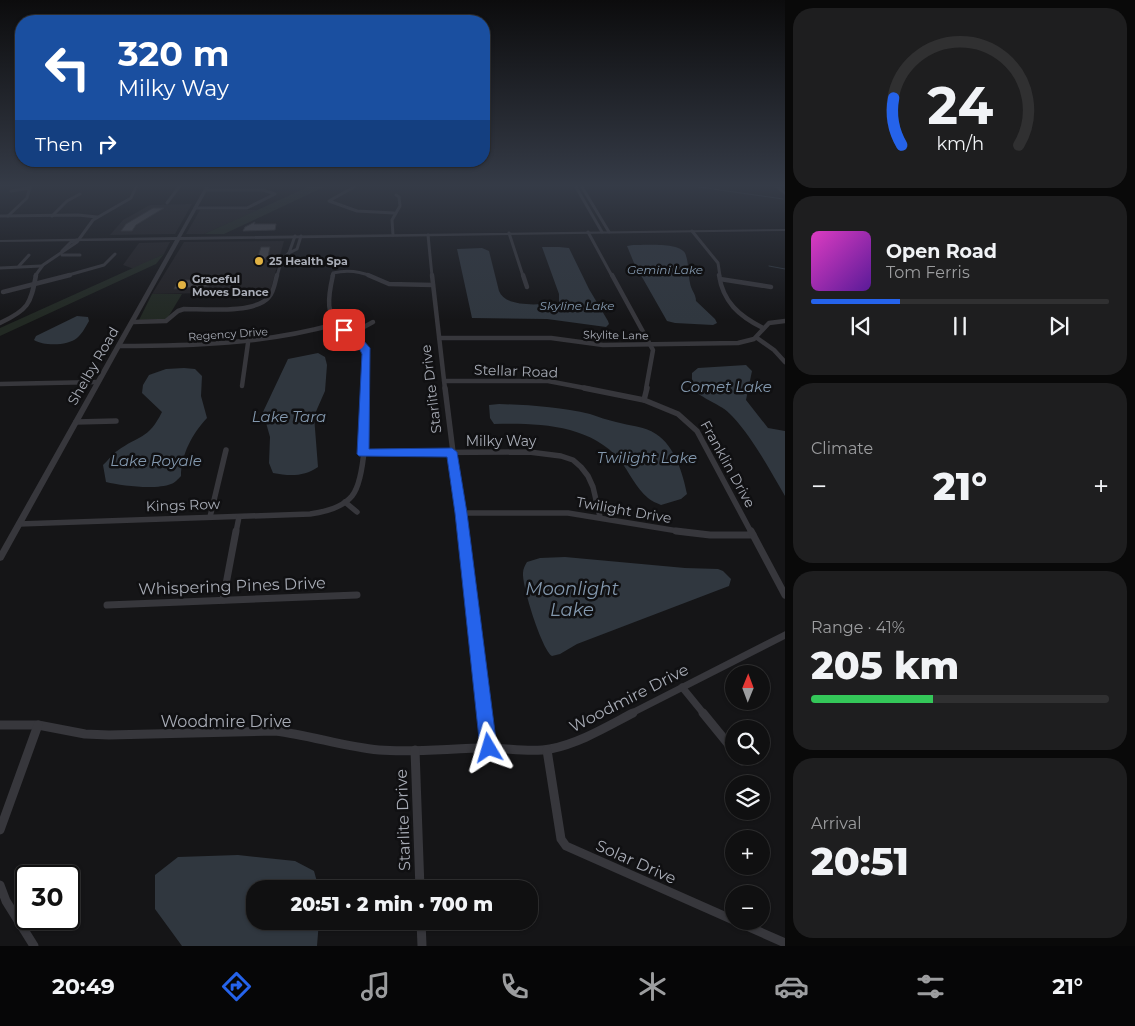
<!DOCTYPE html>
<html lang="en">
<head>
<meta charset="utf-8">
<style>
  :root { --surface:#101011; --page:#1e1e1f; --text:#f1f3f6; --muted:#9c9d9f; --line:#303031; --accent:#2563eb }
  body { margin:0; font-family:Montserrat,sans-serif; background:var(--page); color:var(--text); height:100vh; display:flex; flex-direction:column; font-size:19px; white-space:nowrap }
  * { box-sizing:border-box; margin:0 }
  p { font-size:16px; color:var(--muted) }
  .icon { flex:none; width:28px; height:28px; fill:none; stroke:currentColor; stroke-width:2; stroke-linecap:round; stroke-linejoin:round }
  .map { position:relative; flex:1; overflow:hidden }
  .side { display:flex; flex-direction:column; gap:8px; padding:8px; background:#090909; width:350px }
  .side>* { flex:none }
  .guide { position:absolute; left:15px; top:15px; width:475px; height:152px; border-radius:20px; box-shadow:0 1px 4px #0004,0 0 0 1px var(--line); background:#1a4fa0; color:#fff; overflow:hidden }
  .needle { width:32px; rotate:1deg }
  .tools { position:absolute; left:725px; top:665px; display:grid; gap:10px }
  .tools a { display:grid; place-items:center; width:45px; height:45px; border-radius:50%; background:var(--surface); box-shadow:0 1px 4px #0004,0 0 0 1px var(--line); font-size:25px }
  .speed { position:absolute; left:15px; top:865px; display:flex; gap:10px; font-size:25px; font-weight:700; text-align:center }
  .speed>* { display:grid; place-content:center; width:65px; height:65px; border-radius:50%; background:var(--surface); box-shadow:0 1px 4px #0004,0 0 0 1px var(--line); line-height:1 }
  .speed .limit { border:2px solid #111; border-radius:8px; background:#fff; color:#111 }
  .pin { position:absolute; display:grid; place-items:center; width:42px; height:42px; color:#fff; margin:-21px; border-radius:10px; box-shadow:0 2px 8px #0006 }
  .me { position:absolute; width:55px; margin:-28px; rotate:353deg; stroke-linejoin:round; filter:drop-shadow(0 0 4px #0008) }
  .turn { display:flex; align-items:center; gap:18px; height:105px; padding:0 20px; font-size:22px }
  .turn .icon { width:65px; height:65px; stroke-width:2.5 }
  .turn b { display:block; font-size:35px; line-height:42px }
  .then { display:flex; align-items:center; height:48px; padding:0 20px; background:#0003; gap:10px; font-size:19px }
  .big { font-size:38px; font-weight:800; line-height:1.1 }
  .side .tile { flex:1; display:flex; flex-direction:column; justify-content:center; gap:8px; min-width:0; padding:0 18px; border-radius:20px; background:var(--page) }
  .side .dial { align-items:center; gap:0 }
  .dial svg { height:130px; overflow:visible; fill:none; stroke:var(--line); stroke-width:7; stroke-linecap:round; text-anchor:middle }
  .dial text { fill:var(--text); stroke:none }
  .song { display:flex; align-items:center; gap:15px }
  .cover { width:60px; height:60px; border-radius:8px; background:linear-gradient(135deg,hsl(310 70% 55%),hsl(270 70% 35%)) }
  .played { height:5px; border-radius:2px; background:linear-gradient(90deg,var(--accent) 30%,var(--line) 30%) }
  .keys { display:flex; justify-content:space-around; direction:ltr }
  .heat { display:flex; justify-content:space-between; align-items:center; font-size:28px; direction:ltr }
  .charge { height:8px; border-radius:4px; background:linear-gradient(90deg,#34c759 41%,var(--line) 0) }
  .trip { position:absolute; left:246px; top:880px; width:292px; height:50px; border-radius:20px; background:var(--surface); box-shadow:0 1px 4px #0004,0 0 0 1px var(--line); font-weight:800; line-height:50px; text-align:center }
  .tabs { display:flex; height:80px; justify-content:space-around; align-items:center; background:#060607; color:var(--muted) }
  .tabs .icon { width:35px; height:35px }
  .tabs .active { color:var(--accent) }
  .tabs b { font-size:22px; color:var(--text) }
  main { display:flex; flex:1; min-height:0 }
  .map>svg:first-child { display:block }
  .built { fill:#222124 }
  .green { fill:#222923 }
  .water { fill:#30373f }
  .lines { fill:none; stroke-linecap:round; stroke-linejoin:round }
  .stream { stroke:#30373f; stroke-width:1 }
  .building { fill:#45454a; stroke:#303033 }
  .minor-far4 { stroke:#37373c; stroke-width:3 }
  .minor-far3 { stroke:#37373c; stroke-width:4.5 }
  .minor-far2 { stroke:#37373c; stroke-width:5.5 }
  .minor-far1 { stroke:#37373c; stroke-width:7 }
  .minor { stroke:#37373c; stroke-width:9 }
  .tertiary { fill:#37373c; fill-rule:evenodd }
  .route { fill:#2563eb; stroke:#184099 }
  .poi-dot { fill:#e1b243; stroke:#101012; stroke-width:2 }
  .labels { text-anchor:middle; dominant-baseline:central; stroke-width:5; stroke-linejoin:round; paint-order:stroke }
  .far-poi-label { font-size:11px; font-weight:bold; fill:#a8acb6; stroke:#101012; text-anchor:start }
  .far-street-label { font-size:11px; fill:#a8acb6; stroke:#101012 }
  .far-water-label { font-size:12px; font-style:italic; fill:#8398ae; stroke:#101012 }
  .street-label { font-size:14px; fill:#a8acb6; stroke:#101012 }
  .water-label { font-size:15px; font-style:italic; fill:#8398ae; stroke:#101012 }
  .near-street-label { font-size:16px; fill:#a8acb6; stroke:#101012 }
  .near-water-label { font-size:18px; font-style:italic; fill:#8398ae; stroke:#101012 }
</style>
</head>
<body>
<main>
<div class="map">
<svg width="785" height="946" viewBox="0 0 785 946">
  <rect width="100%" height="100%" fill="#151517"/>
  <g class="built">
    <polygon points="192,204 175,234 110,235 123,220 150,205"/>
    <polygon points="200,210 258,210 204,234 186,234"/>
    <polygon points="284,241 270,292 152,294 184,242"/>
    <polygon points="170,242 164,254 134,269 123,265 139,243"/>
  </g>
  <g class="green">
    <polygon points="308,187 324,187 224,234 204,234"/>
    <polygon points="164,254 156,264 0,336 0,328"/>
    <polygon points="152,294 182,294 167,319 139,320"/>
  </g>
  <g class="water">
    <path d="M 633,245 C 644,245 679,242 685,253 C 689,262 688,274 690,283 C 691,290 696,294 696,301 L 715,319 L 717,323 L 713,325 L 675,323 L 667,321 L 634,263 L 627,246 Z"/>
    <path d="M 542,247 L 559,247 L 569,248 L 589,289 L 608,321 L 609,324 L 606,327 L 547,319 L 472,318 L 457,249 L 482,248 L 489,251 L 499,291 C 506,309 543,304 559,303 L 559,294 Z"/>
    <path d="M 77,316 L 88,317 L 89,321 C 86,326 82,334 77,338 C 68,346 43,346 34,340 L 36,336 Z"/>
    <path d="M 318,353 L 325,357 L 327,365 L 325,391 L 314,416 L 318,467 C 304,477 289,476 273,473 L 269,463 L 270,437 L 263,412 L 288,359 Z"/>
    <path d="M 746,365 L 752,371 L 746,400 L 768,428 L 785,431 L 785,496 C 769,469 753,438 732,416 C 721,403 701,400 692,387 L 692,373 L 698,368 Z"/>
    <path d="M 184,368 L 195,369 L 202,376 L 201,396 L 207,418 C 192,434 181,455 181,476 C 178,479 175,483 171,484 C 156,490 122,486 106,482 L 103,465 C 108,461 112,454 117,451 C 139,435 148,440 162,412 L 142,393 L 143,385 L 149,375 L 166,369 Z"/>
    <path d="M 499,404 C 529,405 561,407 590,414 C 599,417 607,420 616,422 C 630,426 644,426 656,434 C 675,446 683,474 687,494 L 681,499 L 661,505 C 657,503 651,501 648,498 C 636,488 629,472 620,460 C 589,424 538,423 494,424 L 490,418 L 489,405 Z"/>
    <path d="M 565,557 L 685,568 L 718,569 L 723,571 L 731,579 L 729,586 L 577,644 L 560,654 L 552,656 C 542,650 522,586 523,573 C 523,569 525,565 527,562 L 540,558 Z"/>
    <polygon points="238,855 295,861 314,871 319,889 255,889 255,921 319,921 317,946 182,946 155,909 155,875 178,857"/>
  </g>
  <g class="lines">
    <g class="stream">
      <polyline points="699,187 783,199"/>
      <polyline points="769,266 785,269"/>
    </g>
  </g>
  <g class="building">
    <polygon points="153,208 164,208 136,225 132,231 121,231 126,224"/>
    <polygon points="255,222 254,224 276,224 275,230 243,231 245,227"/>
    <polygon points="261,247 270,247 268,257 266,257 264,261 253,262 255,256 258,256"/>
    <polygon points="178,280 211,280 209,286 174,289"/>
  </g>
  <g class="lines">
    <g class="minor-far4">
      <polyline points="354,187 329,201 357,211 394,213"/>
      <polyline points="576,187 602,232"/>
      <polyline points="582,187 609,232"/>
      <polyline points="11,191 30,188"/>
      <polyline points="167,203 179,187"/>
      <polyline points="195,208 247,208 275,194 263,190 205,190"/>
      <polyline points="0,216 78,215 97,217"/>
      <polyline points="8,216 27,198 30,187"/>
      <polyline points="52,216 67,201 80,194"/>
      <polyline points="692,231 718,263 720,276"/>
      <polyline points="588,232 612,276"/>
      <polyline points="509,233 523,276"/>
      <polyline points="393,235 392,220 400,206 399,197 396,195"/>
      <polyline points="428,235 432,276"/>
      <polyline points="295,236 289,253 297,249 301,236"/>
      <polyline points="62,251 71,242 77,240"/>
      <polyline points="62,255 80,255"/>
      <polyline points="19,266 29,255"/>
      <polyline points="0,268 41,266"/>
      <polyline points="35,276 43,265 77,242 93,220 131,198 136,187"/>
      <polyline points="65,276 104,265 115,254"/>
      <polyline points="277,276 282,259 289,253"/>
      <path d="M 332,276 L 333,273 C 345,270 359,271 371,276"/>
    </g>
    <g class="minor-far3">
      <path d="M 333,275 C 328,297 324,317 345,331 C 351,335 359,339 363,346 C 370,357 366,376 366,389"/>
      <polyline points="368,275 389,284 433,285"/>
      <polyline points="432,275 445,389"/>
      <polyline points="523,275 527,287"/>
      <polyline points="612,275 653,350 646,389"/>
      <path d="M 719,275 C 723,302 739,316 763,328"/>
      <polyline points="720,279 771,287"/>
      <polyline points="3,292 70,275"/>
      <path d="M 133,322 L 166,321 L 178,311 L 184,309 C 205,309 255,314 269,297 C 274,292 275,282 277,275"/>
      <path d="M 0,323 C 28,310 31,304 36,275"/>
      <polyline points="351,334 373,322"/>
      <polyline points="439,338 551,338 603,345 738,343 754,339 769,323 785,321"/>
      <polyline points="757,338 774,350 785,362"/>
      <path d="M 119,346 C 193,346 264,344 336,324"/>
      <polyline points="444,381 548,381 590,389"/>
      <polyline points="0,384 98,382"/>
      <polyline points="242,386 248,343"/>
    </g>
    <g class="minor-far2">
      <polyline points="445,388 463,532"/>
      <polyline points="584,388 644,400 678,414 697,431 751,532"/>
      <polyline points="644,400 647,388"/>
      <polyline points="76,422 116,421"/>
      <polyline points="363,453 529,452 561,456 573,460 581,467 588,476 593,487 600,517"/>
      <polyline points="345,502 357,512"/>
      <polyline points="461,513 568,513 684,532"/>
      <polyline points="210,517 226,450"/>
      <path d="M 19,524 L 310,514 C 325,512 342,508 352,496 C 367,477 366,412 366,388"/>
      <polyline points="236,532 239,517"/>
    </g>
    <g class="minor-far1">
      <polyline points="463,531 485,714"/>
      <polyline points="676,531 710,535 753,535"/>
      <polyline points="751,531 785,595"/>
      <polyline points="223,600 236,531"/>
      <polyline points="107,605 357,595"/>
      <polyline points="682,687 704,714"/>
      <polyline points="630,714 785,635"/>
    </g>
    <g class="minor">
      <polyline points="485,713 489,748"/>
      <polyline points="703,713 734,751"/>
      <path d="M 0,725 L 38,725 L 85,734 L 109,735 L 275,731 C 310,735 344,747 379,750 C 415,753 453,748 489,748 C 508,748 531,753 550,749 C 580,743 606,727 633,713"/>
      <polyline points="415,750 420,889"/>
      <polyline points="547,750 561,839 566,846 785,943"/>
      <polyline points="738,756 742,761"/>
      <polyline points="0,830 38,725"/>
      <polyline points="0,885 6,901 34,946"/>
      <polyline points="421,921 422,946"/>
    </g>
    <g class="tertiary">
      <polygon points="205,187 209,187 181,237 785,229 785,231 180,240 3,560 0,561 0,551 175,240 0,242 0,240 177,237"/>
      <polygon points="775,187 780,187 785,192 785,195"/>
    </g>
  </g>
  <linearGradient id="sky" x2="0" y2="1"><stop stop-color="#0c0c0d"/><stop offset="0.58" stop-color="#353b47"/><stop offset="1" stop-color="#353b47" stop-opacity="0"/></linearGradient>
  <rect width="785" height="320" fill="url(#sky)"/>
  <polygon class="route" points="344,327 363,340 370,348 369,449 452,448 457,452 467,513 497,748 495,754 489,757 483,754 480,748 455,513 447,457 359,456 357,454 362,354 357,344 340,330"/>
  <g class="poi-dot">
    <circle cx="259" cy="261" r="5"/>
    <circle cx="182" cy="285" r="5"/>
  </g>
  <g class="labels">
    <g class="far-poi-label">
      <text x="269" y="261">25 Health Spa</text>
      <text x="192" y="279">Graceful<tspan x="192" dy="13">Moves Dance</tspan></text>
    </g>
    <g class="far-street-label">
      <text transform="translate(228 334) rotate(-4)">Regency Drive</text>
      <text transform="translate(616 335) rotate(1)">Skylite Lane</text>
    </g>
    <g class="far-water-label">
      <text x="665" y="269">Gemini Lake</text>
      <text x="577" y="305">Skyline Lake</text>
    </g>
    <g class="street-label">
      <text transform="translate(93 366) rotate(-60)">Shelby Road</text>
      <text transform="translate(516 371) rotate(2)">Stellar Road</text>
      <text transform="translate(431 389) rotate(-97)">Starlite Drive</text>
      <text x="501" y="441">Milky Way</text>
      <text transform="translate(728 464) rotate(61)">Franklin Drive</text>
      <text transform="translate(183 505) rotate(-2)">Kings Row</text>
      <text transform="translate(624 510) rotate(10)">Twilight Drive</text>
    </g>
    <g class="water-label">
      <text x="726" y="386">Comet Lake</text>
      <text x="289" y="416">Lake Tara</text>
      <text x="647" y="457">Twilight Lake</text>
      <text x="156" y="460">Lake Royale</text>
    </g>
    <g class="near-street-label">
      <text transform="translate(232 586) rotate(-2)">Whispering Pines Drive</text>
      <text transform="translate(629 698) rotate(-27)">Woodmire Drive</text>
      <text x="226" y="721">Woodmire Drive</text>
      <text transform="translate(403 820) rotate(-92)">Starlite Drive</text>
      <text transform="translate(636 862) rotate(24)">Solar Drive</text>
    </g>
    <g class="near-water-label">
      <text x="572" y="589">Moonlight<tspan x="572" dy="21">Lake</tspan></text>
    </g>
  </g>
</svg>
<div class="tools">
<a><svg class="needle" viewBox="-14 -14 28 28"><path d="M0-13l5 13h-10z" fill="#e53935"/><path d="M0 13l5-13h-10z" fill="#9c9d9f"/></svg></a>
<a><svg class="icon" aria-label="search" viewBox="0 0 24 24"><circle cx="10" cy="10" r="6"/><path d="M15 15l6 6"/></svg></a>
<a><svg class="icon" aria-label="layers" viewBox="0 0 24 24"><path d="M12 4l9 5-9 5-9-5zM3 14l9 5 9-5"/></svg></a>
<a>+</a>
<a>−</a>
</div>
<div class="speed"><div class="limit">30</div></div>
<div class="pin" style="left:344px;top:330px;background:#d93025"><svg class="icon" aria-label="arrive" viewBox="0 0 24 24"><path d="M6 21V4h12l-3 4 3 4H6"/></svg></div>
<svg class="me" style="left:489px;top:748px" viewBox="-20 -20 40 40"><path d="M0-17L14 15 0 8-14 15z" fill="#2563eb" stroke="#fff" stroke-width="4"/></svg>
<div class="trip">20:51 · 2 min · 700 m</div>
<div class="guide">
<div class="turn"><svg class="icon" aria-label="left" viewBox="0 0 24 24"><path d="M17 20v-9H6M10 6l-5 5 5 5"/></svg><div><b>320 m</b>Milky Way</div></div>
<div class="then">Then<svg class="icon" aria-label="right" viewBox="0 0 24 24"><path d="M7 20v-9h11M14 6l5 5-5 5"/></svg></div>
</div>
</div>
<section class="side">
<div class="tile dial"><svg viewBox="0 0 100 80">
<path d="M14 69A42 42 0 1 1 86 69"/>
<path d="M14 69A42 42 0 0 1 9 40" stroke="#2563eb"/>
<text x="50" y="56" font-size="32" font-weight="700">24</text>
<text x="50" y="72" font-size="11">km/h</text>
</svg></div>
<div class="tile">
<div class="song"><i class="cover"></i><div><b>Open Road</b><p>Tom Ferris</p></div></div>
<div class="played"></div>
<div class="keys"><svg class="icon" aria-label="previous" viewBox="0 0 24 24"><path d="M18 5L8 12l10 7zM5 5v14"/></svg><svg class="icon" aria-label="pause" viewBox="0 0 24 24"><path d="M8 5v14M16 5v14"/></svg><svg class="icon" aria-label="next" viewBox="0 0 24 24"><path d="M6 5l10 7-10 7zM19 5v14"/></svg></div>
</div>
<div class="tile"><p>Climate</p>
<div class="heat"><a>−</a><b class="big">21°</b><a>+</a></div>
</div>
<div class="tile"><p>Range · 41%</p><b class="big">205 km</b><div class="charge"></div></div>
<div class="tile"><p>Arrival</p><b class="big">20:51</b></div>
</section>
</main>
<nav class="tabs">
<b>20:49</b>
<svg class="icon active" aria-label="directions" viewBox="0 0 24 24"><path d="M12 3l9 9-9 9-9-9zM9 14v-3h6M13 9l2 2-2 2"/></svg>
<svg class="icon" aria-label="music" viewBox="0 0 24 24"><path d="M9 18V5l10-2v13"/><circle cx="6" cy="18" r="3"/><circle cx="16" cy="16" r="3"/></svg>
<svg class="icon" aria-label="phone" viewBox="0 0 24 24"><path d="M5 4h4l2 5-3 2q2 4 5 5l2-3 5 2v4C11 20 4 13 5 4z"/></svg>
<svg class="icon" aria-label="climate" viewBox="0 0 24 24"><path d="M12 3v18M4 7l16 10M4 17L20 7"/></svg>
<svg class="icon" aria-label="car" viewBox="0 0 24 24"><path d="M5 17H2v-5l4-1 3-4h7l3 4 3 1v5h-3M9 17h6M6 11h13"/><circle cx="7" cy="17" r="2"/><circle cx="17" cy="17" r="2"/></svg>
<svg class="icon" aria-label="filters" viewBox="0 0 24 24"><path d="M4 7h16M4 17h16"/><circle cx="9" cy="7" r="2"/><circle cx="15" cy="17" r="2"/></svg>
<b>21°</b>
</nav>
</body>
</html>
